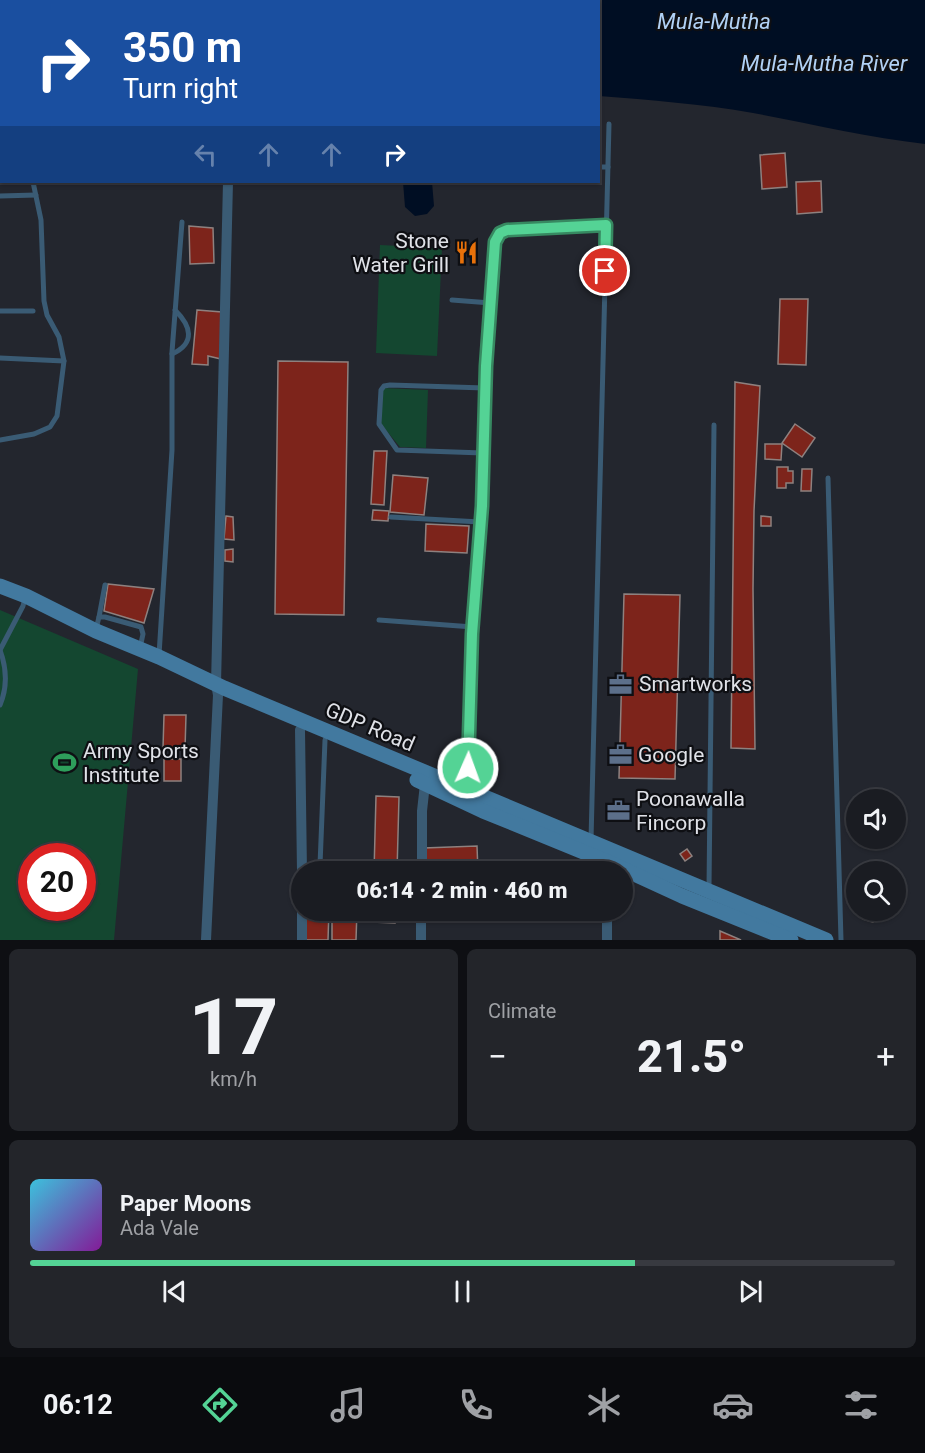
<!DOCTYPE html>
<html lang="en">
<head>
<meta charset="utf-8">
<style>
  :root { --surface:#1a1c22; --page:#23252a; --text:#f1f3f6; --muted:#9fa1a5; --line:#383a40; --accent:#54d395 }
  body { margin:0; font-family:Roboto,sans-serif; background:var(--page); color:var(--text); height:100vh; display:flex; flex-direction:column; font-size:22px; white-space:nowrap }
  * { box-sizing:border-box; margin:0 }
  p { font-size:20px; color:var(--muted) }
  .icon { flex:none; width:33px; height:33px; fill:none; stroke:currentColor; stroke-width:2; stroke-linecap:round; stroke-linejoin:round }
  .map { position:relative; height:940px; overflow:hidden }
  .sheet { display:flex; flex-direction:column; gap:9px; padding:9px; background:#0e0f13; flex:1 }
  .sheet>* { flex:none }
  .guide { position:absolute; left:0px; top:0px; width:600px; height:183px; box-shadow:0 2px 4px #0004,0 0 0 2px var(--line); background:#1a4fa0; color:#fff; overflow:hidden }
  .tools { position:absolute; left:846px; top:789px; display:grid; gap:12px }
  .tools a { display:grid; place-items:center; width:60px; height:60px; border-radius:50%; background:var(--surface); box-shadow:0 2px 4px #0004,0 0 0 2px var(--line); font-size:30px }
  .speed { position:absolute; left:18px; top:843px; display:flex; gap:12px; font-size:30px; font-weight:700; text-align:center }
  .speed>* { display:grid; place-content:center; width:78px; height:78px; border-radius:50%; background:var(--surface); box-shadow:0 2px 4px #0004,0 0 0 2px var(--line); line-height:1 }
  .speed .limit { border:9px solid #d22; background:#fff; color:#111 }
  .pin { position:absolute; display:grid; place-items:center; width:51px; height:51px; color:#fff; margin:-26px; border:3px solid #fff; border-radius:50%; box-shadow:0 2px 6px #0007 }
  .me { position:absolute; width:66px; margin:-33px; rotate:2deg; stroke-linejoin:round; filter:drop-shadow(0 0 4px #0008) }
  .turn { display:flex; align-items:center; gap:21px; height:126px; padding:0 24px; font-size:27px }
  .turn .icon { width:78px; height:78px; stroke-width:2.5 }
  .turn b { display:block; font-size:42px; line-height:51px }
  .lanes { display:flex; align-items:center; height:57px; padding:0 24px; background:#0003; justify-content:center; gap:30px; direction:ltr }
  .lanes .off { opacity:.35 }
  .big { font-size:45px; font-weight:800; line-height:1.1 }
  .sheet .widget { flex:1; display:flex; flex-direction:column; justify-content:center; gap:9px; min-width:0; padding:0 21px; border-radius:9px; background:var(--page) }
  .sheet .dial { align-items:center; gap:0 }
  .dial b { font-size:78px; line-height:1 }
  .song { display:flex; align-items:center; gap:18px }
  .cover { width:72px; height:72px; border-radius:9px; background:linear-gradient(135deg,hsl(190 70% 55%),hsl(290 70% 35%)) }
  .played { height:6px; border-radius:3px; background:linear-gradient(90deg,var(--accent) 70%,var(--line) 70%) }
  .keys { display:flex; justify-content:space-around; direction:ltr }
  .heat { display:flex; justify-content:space-between; align-items:center; font-size:33px; direction:ltr }
  .sheet .tiles { flex:1; display:grid; gap:9px; grid-template-columns:1fr 1fr }
  .widget:last-child { grid-column:span 2 }
  .trip { position:absolute; left:291px; top:861px; width:342px; height:60px; border-radius:30px; background:var(--surface); box-shadow:0 2px 4px #0004,0 0 0 2px var(--line); font-weight:800; line-height:60px; text-align:center }
  .menu { display:flex; height:96px; justify-content:space-around; align-items:center; background:#0a0b0e; color:var(--muted) }
  .menu .icon { width:42px; height:42px }
  .menu .selected { color:var(--accent) }
  .menu b { font-size:27px; color:var(--text) }
  .map>svg:first-child { display:block }
  .green { fill:#144730; fill-rule:evenodd }
  .water { fill:#000e23 }
  .building { fill:#7d241b; stroke:#8e817f; stroke-width:1.5 }
  .lines { fill:none; stroke-linecap:round; stroke-linejoin:round }
  .service { stroke:#3a5b74; stroke-width:5 }
  .minor { stroke:#3a5b74; stroke-width:10 }
  .secondary { stroke:#42799f; stroke-width:15 }
  .route-casing { stroke:#378961; stroke-width:15 }
  .route { stroke:#54d395; stroke-width:10 }
  .labels { text-anchor:middle; dominant-baseline:central; stroke-width:4.5; stroke-linejoin:round; paint-order:stroke }
  .poi-label { font-size:21px; fill:#e0e2e8; stroke:#0e0f13; text-anchor:start }
  .street-label { font-size:21px; fill:#e0e2e8; stroke:#0e0f13 }
  .water-label { font-size:22px; font-style:italic; fill:#b1d1f5; stroke:#0e0f13 }
</style>
</head>
<body>
<div class="map">
<svg width="925" height="940" viewBox="0 0 925 940">
  <rect width="100%" height="100%" fill="#23262e"/>
  <g class="green">
    <polygon points="380,245 442,248 437,356 376,353"/>
    <polygon points="382,388 428,390 426,448 400,447 381,424"/>
    <path d="M 0,610 L 138,669 L 114,940 L 0,940 ZM 32,856 L 82,856 L 82,908 L 32,908 Z"/>
  </g>
  <g class="water">
    <path d="M 0,0 L 925,0 L 925,144 C 867,137 811,124 753,113 C 702,104 650,100 599,96 L 598,2 L 2,2 L 1,72 L 0,72 Z"/>
    <polygon points="403,182 432,182 434,206 427,214 415,216 405,207"/>
  </g>
  <g class="building">
    <polygon points="785,153 787,187 762,189 760,155"/>
    <polygon points="821,181 822,212 797,214 796,182"/>
    <polygon points="189,226 213,228 214,263 190,264"/>
    <polygon points="780,299 808,299 806,365 778,364"/>
    <polygon points="197,310 222,312 221,359 208,356 208,365 192,364"/>
    <polygon points="278,361 348,362 344,615 275,614"/>
    <polygon points="735,382 760,386 754,511 753,589 755,749 731,748"/>
    <polygon points="795,424 815,438 802,457 782,443"/>
    <polygon points="765,444 782,444 781,460 765,459"/>
    <polygon points="374,451 387,451 384,505 371,504"/>
    <polygon points="777,467 788,467 788,471 793,471 793,483 786,483 786,488 777,488"/>
    <polygon points="802,469 812,469 811,491 801,491"/>
    <polygon points="393,475 428,478 424,515 390,512"/>
    <polygon points="373,510 389,511 388,521 372,520"/>
    <polygon points="226,516 233,517 234,540 224,539"/>
    <polygon points="761,516 771,517 771,526 761,526"/>
    <polygon points="426,524 469,526 467,553 425,551"/>
    <polygon points="233,549 233,562 225,561 225,550"/>
    <polygon points="108,584 154,589 144,623 104,611"/>
    <polygon points="624,594 680,595 675,779 619,778"/>
    <polygon points="164,715 186,715 185,749 163,748"/>
    <rect x="164" y="759" width="17" height="22"/>
    <polygon points="376,796 399,797 397,872 374,872"/>
    <polygon points="477,846 478,872 425,872 424,848"/>
    <polygon points="687,849 692,856 685,861 680,854"/>
    <polygon points="333,866 358,867 358,872 333,872"/>
    <polygon points="306,910 329,910 328,940 305,940"/>
    <polygon points="332,910 357,910 356,940 332,940"/>
    <polygon points="373,910 395,910 395,923 372,922"/>
    <polygon points="866,911 876,914 873,922 863,919"/>
    <polygon points="720,931 741,940 720,940"/>
  </g>
  <g class="lines">
    <g class="service">
      <polyline points="598,167 608,167"/>
      <polyline points="0,196 36,195"/>
      <polyline points="452,300 491,303"/>
      <polyline points="0,311 33,311"/>
      <path d="M 172,354 C 196,343 191,326 175,310"/>
      <polyline points="0,358 64,361"/>
      <polyline points="0,440 34,434 50,427 57,416 64,361 59,337 47,315 44,301 41,220 33,182"/>
      <polyline points="483,453 397,450 379,424 381,390 384,386 390,385 485,388"/>
      <polyline points="828,478 841,940"/>
      <polyline points="391,517 480,522"/>
      <polyline points="99,617 105,585"/>
      <polyline points="379,620 473,627"/>
      <polyline points="96,629 99,617 105,617 141,627 143,634 140,648"/>
      <polyline points="0,650 23,606 25,598"/>
      <path d="M 0,650 C 7,669 8,686 0,705"/>
      <polyline points="159,655 172,450 172,352 182,222"/>
      <polyline points="467,789 472,634 482,505 486,366 495,242 499,233 507,230 606,225"/>
      <polyline points="591,840 609,124"/>
      <polyline points="320,865 325,740"/>
      <polyline points="709,888 714,425"/>
    </g>
    <g class="minor">
      <polyline points="300,730 302,872"/>
      <polyline points="422,872 422,811 425,784"/>
      <polyline points="302,910 302,940"/>
      <polyline points="607,910 607,940"/>
      <polyline points="206,940 218,695 216,684 228,182"/>
      <polyline points="421,940 421,910"/>
    </g>
    <g class="secondary">
      <polyline points="0,586 26,596 96,631 159,657 224,688 826,940"/>
      <polyline points="417,780 483,811 608,862 682,896 791,940"/>
    </g>
  </g>
  <g class="lines">
    <defs>
      <polyline id="route" points="468,768 472,634 482,506 486,366 495,242 500,233 507,230 606,225 605,271"/>
    </defs>
    <use href="#route" class="route-casing"/>
    <use href="#route" class="route"/>
  </g>
  <defs>
    <symbol id="restaurant-bare" viewBox="-9 -9 18 18"><path d="M-5-6h1v4h1v-4h1v4h1v-4h1v5L-1.5 .5V6h-2V.5L-5-1ZM5-6V6H3V1.5H1.5Q1.5-4 5-6Z" fill="#e8710a" stroke="#0e0f13" stroke-width="2.5" paint-order="stroke"/></symbol>
    <symbol id="office-bare" viewBox="-9 -9 18 18"><path d="M-6-3h4V-5.5h4V-3h4V5H-6ZM-1-4.5V-3h2v-1.5ZM-6 0V1H6V0Z" fill="#5c6f8a" stroke="#0e0f13" stroke-width="2.5" paint-order="stroke"/></symbol>
    <symbol id="stadium-bare" viewBox="-9 -9 18 18"><path d="M0-5a6.5 5 0 1 0 0 10a6.5 5 0 1 0 0-10ZM-3.5-1.8h7v3.6h-7Z" fill="#2e9e5b" stroke="#0e0f13" stroke-width="2.5" paint-order="stroke"/></symbol>
  </defs>
  <g fill-rule="evenodd">
    <use href="#restaurant-bare" x="450" y="236" width="33" height="33"/>
    <use href="#office-bare" x="604" y="668" width="33" height="33"/>
    <use href="#office-bare" x="604" y="738" width="33" height="33"/>
    <use href="#stadium-bare" x="48" y="746" width="33" height="33"/>
    <use href="#office-bare" x="602" y="794" width="33" height="33"/>
  </g>
  <g class="labels">
    <g class="poi-label">
      <text x="449" y="241" text-anchor="end">Stone<tspan x="449" dy="24">Water Grill</tspan></text>
      <text x="639" y="684">Smartworks</text>
      <text x="83" y="751">Army Sports<tspan x="83" dy="24">Institute</tspan></text>
      <text x="638" y="755">Google</text>
      <text x="636" y="799">Poonawalla<tspan x="636" dy="24">Fincorp</tspan></text>
    </g>
    <g class="street-label">
      <text transform="translate(370 727) rotate(23)">GDP Road</text>
    </g>
    <g class="water-label">
      <text x="714" y="21">Mula-Mutha</text>
      <text x="824" y="63">Mula-Mutha River</text>
    </g>
  </g>
</svg>
<div class="tools">
<a><svg class="icon" aria-label="sound" viewBox="0 0 24 24"><path d="M4 9h4l5-4v14l-5-4H4zM17 9q2 3 0 6"/></svg></a>
<a><svg class="icon" aria-label="search" viewBox="0 0 24 24"><circle cx="10" cy="10" r="6"/><path d="M15 15l6 6"/></svg></a>
</div>
<div class="speed"><div class="limit">20</div></div>
<div class="pin" style="left:605px;top:271px;background:#d93025"><svg class="icon" aria-label="arrive" viewBox="0 0 24 24"><path d="M6 21V4h12l-3 4 3 4H6"/></svg></div>
<svg class="me" style="left:468px;top:768px" viewBox="-20 -20 40 40"><circle r="17" fill="#54d395" stroke="#fff" stroke-width="3"/><path d="M0-11L8 9 0 5-8 9z" fill="#fff"/></svg>
<div class="trip">06:14 · 2 min · 460 m</div>
<div class="guide">
<div class="turn"><svg class="icon" aria-label="right" viewBox="0 0 24 24"><path d="M7 20v-9h11M14 6l5 5-5 5"/></svg><div><b>350 m</b>Turn right</div></div>
<div class="lanes"><svg class="icon off" aria-label="left" viewBox="0 0 24 24"><path d="M17 20v-9H6M10 6l-5 5 5 5"/></svg><svg class="icon off" aria-label="ahead" viewBox="0 0 24 24"><path d="M12 20V5M6 11l6-6 6 6"/></svg><svg class="icon off" aria-label="ahead" viewBox="0 0 24 24"><path d="M12 20V5M6 11l6-6 6 6"/></svg><svg class="icon" aria-label="right" viewBox="0 0 24 24"><path d="M7 20v-9h11M14 6l5 5-5 5"/></svg></div>
</div>
</div>
<section class="sheet">
<div class="tiles">
<div class="widget dial"><b>17</b><p>km/h</p></div>
<div class="widget"><p>Climate</p>
<div class="heat"><a>−</a><b class="big">21.5°</b><a>+</a></div>
</div>
<div class="widget">
<div class="song"><i class="cover"></i><div><b>Paper Moons</b><p>Ada Vale</p></div></div>
<div class="played"></div>
<div class="keys"><svg class="icon" aria-label="previous" viewBox="0 0 24 24"><path d="M18 5L8 12l10 7zM5 5v14"/></svg><svg class="icon" aria-label="pause" viewBox="0 0 24 24"><path d="M8 5v14M16 5v14"/></svg><svg class="icon" aria-label="next" viewBox="0 0 24 24"><path d="M6 5l10 7-10 7zM19 5v14"/></svg></div>
</div>
</div>
</section>
<nav class="menu">
<b>06:12</b>
<svg class="icon selected" aria-label="directions" viewBox="0 0 24 24"><path d="M12 3l9 9-9 9-9-9zM9 14v-3h6M13 9l2 2-2 2"/></svg>
<svg class="icon" aria-label="music" viewBox="0 0 24 24"><path d="M9 18V5l10-2v13"/><circle cx="6" cy="18" r="3"/><circle cx="16" cy="16" r="3"/></svg>
<svg class="icon" aria-label="phone" viewBox="0 0 24 24"><path d="M5 4h4l2 5-3 2q2 4 5 5l2-3 5 2v4C11 20 4 13 5 4z"/></svg>
<svg class="icon" aria-label="climate" viewBox="0 0 24 24"><path d="M12 3v18M4 7l16 10M4 17L20 7"/></svg>
<svg class="icon" aria-label="car" viewBox="0 0 24 24"><path d="M5 17H2v-5l4-1 3-4h7l3 4 3 1v5h-3M9 17h6M6 11h13"/><circle cx="7" cy="17" r="2"/><circle cx="17" cy="17" r="2"/></svg>
<svg class="icon" aria-label="filters" viewBox="0 0 24 24"><path d="M4 7h16M4 17h16"/><circle cx="9" cy="7" r="2"/><circle cx="15" cy="17" r="2"/></svg>
</nav>
</body>
</html>
